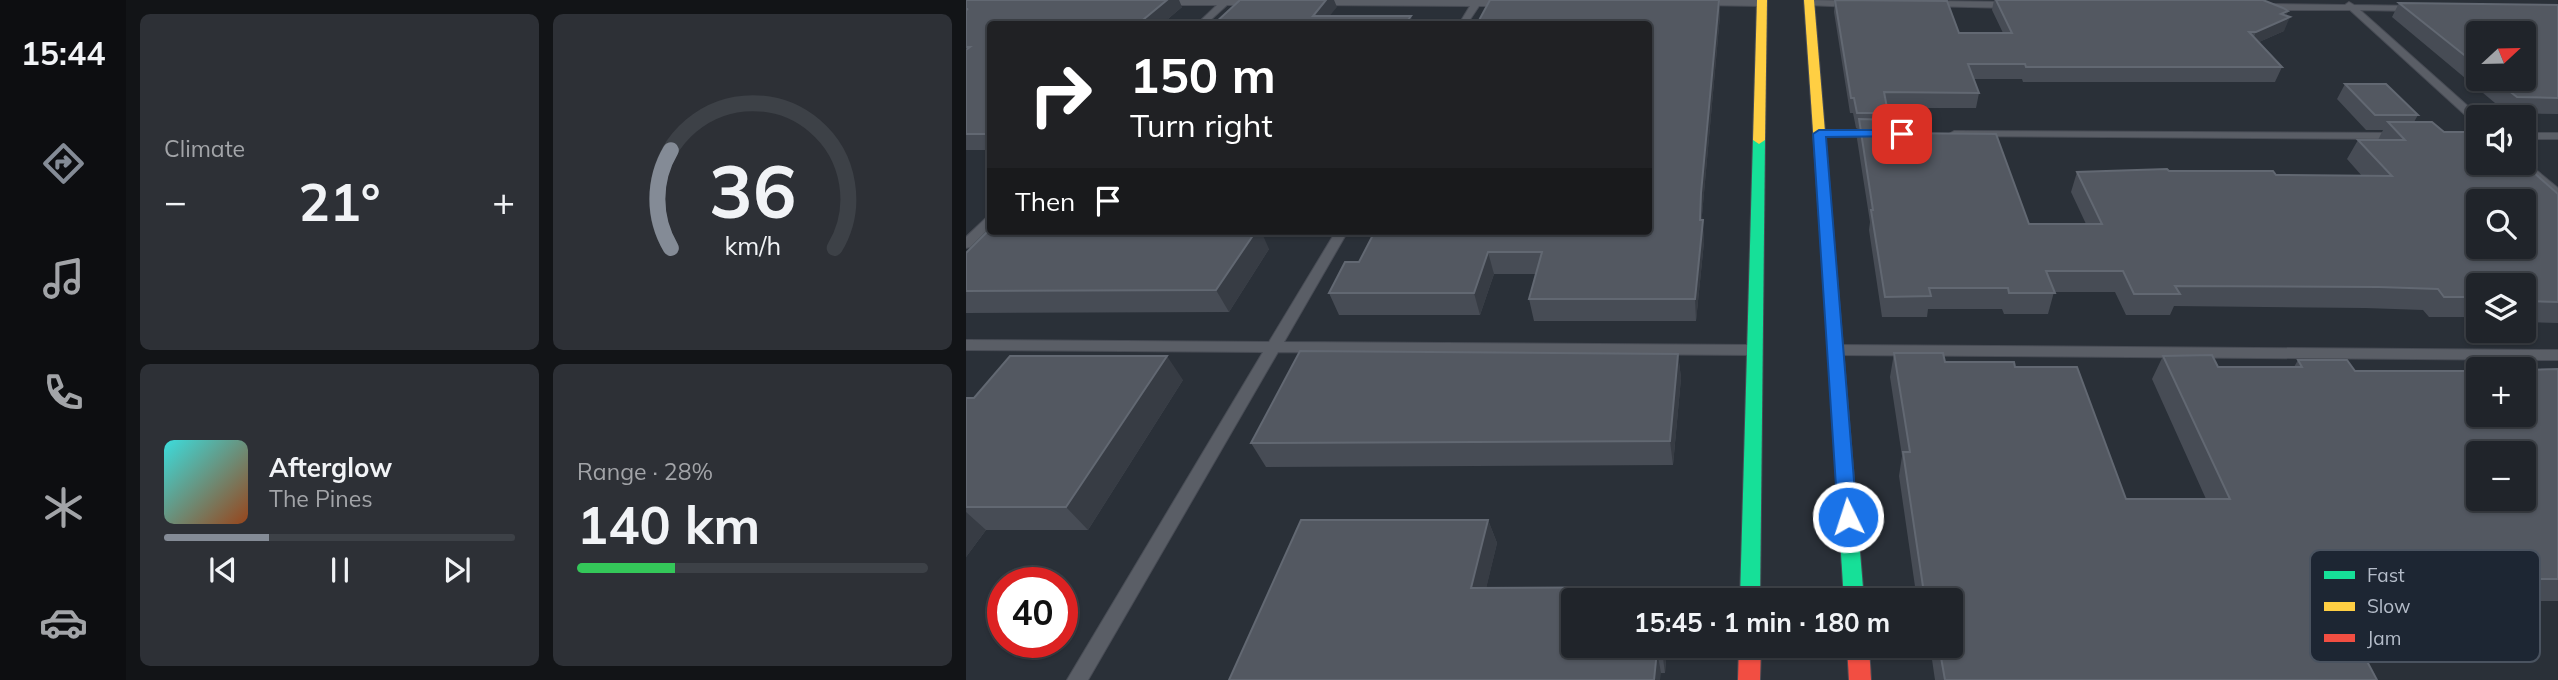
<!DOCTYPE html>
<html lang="en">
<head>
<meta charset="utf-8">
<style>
  :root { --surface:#20242a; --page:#2d3036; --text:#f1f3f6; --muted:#a2a4a8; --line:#3d4147; --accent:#848b96 }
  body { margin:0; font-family:Mulish,sans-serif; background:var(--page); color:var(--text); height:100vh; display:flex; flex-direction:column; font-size:26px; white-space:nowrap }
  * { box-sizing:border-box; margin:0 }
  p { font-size:23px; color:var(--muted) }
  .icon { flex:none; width:38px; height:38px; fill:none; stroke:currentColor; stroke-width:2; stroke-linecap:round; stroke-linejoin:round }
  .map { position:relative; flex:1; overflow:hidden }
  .sheet { display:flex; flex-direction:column; gap:14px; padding:14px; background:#121417; width:840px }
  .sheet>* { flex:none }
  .hud { position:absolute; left:21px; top:21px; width:665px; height:214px; border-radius:7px; box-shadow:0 2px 5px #0004,0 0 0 2px var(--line); background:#202124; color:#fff; overflow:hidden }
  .needle { width:46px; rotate:68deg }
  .tools { position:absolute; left:1500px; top:21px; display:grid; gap:14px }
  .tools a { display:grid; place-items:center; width:70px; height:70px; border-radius:7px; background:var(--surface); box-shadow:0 2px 5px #0004,0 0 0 2px var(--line); font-size:35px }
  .speed { position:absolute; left:21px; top:567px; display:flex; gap:14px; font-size:35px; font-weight:700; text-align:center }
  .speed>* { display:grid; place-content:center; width:91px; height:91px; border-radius:50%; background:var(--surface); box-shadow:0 2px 5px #0004,0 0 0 2px var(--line); line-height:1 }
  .speed .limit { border:10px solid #d22; background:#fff; color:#111 }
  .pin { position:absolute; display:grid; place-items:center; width:60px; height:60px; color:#fff; margin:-30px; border-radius:14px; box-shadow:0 4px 10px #0006 }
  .me { position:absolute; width:77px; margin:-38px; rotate:356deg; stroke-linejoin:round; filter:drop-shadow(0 0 5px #0008) }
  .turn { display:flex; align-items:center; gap:24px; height:147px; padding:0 28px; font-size:32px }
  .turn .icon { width:91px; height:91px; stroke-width:2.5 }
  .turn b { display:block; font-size:49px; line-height:60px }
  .then { display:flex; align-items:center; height:66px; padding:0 28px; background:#0003; gap:14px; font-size:26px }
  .big { font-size:52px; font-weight:700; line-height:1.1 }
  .sheet .card { flex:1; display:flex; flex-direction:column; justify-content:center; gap:10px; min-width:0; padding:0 24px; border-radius:10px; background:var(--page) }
  .sheet .dial { align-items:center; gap:0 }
  .dial svg { height:182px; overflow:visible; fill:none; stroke:var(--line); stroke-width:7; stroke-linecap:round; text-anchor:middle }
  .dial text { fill:var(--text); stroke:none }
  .song { display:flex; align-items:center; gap:21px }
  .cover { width:84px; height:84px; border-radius:10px; background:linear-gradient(135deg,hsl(180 70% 55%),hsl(20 70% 35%)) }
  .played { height:7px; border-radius:4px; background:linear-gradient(90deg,var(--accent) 30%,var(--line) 30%) }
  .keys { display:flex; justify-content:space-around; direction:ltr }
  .heat { display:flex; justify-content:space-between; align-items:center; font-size:38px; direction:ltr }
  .charge { height:10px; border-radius:5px; background:linear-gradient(90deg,#34c759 28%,var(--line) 0) }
  .sheet .tiles { flex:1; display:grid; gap:14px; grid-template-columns:repeat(2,1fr) }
  .trip { position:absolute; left:595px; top:588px; width:402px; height:70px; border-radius:7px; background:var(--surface); box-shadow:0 2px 5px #0004,0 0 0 2px var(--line); font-weight:700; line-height:70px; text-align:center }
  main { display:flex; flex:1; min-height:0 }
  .tabs { display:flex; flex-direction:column; width:126px; justify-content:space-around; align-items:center; background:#0d0e11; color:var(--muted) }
  .tabs .icon { width:49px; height:49px }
  .tabs .on { color:var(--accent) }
  .tabs b { font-size:32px; color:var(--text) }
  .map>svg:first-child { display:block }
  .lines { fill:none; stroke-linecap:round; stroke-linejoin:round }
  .lane-casing { stroke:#484c55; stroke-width:2 }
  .fast-casing { stroke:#484c55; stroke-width:2 }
  .slow-casing { stroke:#484c55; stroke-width:2 }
  .jam-casing { stroke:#484c55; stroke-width:2 }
  .lane { fill:#5a5e66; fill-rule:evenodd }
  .fast { fill:#16e098; fill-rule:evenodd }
  .slow { fill:#ffcf43; fill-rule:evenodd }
  .jam { fill:#f24e42; fill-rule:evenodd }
  .wall { fill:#474c55; fill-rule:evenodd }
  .shaded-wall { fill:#373c44 }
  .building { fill:#535861; stroke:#626872; stroke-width:2; fill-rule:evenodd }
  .route { fill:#1a73e8; stroke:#114b97; stroke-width:2 }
  .key { fill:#1d2633; stroke:#4a5360; stroke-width:2 }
  .key-label { font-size:19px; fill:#b4bcc9 }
</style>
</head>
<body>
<main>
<nav class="tabs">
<b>15:44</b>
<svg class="icon on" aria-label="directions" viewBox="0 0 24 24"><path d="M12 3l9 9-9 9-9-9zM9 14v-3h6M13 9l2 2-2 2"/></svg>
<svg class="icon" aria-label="music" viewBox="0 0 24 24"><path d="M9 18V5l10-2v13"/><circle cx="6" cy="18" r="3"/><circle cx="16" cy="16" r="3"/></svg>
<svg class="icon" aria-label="phone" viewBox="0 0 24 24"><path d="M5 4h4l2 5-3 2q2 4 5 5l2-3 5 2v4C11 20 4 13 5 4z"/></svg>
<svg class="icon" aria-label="climate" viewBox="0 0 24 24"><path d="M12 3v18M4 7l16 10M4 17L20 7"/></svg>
<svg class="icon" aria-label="car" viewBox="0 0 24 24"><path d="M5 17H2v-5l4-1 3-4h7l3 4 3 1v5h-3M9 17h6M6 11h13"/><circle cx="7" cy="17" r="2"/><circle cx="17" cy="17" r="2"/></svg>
</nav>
<section class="sheet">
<div class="tiles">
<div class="card"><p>Climate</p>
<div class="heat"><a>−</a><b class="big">21°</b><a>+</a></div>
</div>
<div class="card dial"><svg viewBox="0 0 100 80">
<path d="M14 69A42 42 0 1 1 86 69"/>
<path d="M14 69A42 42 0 0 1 14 26" stroke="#848b96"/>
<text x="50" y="56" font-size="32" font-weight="700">36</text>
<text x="50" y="72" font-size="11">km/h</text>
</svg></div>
<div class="card">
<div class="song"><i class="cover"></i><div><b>Afterglow</b><p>The Pines</p></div></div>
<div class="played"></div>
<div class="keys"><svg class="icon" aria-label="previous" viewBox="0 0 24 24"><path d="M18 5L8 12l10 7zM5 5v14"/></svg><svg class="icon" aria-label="pause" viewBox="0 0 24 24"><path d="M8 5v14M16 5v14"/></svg><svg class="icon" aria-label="next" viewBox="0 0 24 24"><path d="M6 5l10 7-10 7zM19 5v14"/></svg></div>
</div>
<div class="card"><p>Range · 28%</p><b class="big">140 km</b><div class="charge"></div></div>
</div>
</section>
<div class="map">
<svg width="1592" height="680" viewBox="0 0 1592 680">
  <rect width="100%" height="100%" fill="#2a3038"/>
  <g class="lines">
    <defs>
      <g id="lane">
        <polygon points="195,0 291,0 293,2 289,5 261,5 240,24 231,24 251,5 197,5 193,2"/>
        <polygon points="351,0 541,0 545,3 541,6 513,6 501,24 493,24 504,6 348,5 348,1"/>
        <polygon points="736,0 796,0 800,3 796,6 733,5 733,1"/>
        <polygon points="844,0 888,1 892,4 888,7 841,5 841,1"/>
        <polygon points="964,1 1045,2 1049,5 1045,8 961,6 961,2"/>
        <polygon points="1383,2 1388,5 1451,6 1451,10 1448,11 1394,10 1514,117 1512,117 1512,124 1508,123 1384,10 1300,10 1296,7 1300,4 1379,5"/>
        <polygon points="853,131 909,131 914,134 909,137 849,136 849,132"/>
        <polygon points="988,131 1434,133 1439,136 1434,139 984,136 983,134"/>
        <rect x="1558" y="133" width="34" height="6"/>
        <polygon points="1558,160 1592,188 1592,197 1588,196 1554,165 1553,163 1558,163"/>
        <polygon points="20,218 24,218 24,227 4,247 0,248 0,237"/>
        <polygon points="370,231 382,231 318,342 786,345 793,350 786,355 312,352 122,680 101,680 297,352 0,350 0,340 303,342"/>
        <polygon points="871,345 1592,350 1592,360 871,355 864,350"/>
      </g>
      <g id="fast">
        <polygon points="793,136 799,140 794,600 774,600 787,140"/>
        <polygon points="880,484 887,487 889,492 898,600 878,600 871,492 873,487"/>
      </g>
      <g id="slow">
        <polygon points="791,0 801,0 799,140 793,144 787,140"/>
        <polygon points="838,0 848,0 871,276 864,281 857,276"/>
      </g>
      <g id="jam">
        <polygon points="864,271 871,276 889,492 887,497 880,500 873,497 871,492 857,276"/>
        <polygon points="773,646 795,646 794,680 772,680"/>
        <polygon points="881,646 903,646 905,680 883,680"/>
      </g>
    </defs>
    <use href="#lane" class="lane-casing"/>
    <use href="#fast" class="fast-casing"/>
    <use href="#slow" class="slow-casing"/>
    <use href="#jam" class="jam-casing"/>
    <use href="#lane" class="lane"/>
    <use href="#fast" class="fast"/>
    <use href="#slow" class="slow"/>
    <use href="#jam" class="jam"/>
  </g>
  <g class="wall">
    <polygon points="0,0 216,7 196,24 24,24 24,150 0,150"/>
    <polygon points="753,0 754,15 736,215 738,242 730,321 568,321 563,299 570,274 528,274 514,315 373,315 363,293 393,262 682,231 682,24"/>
    <polygon points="869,0 993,33 1037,33 1026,10 1028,0 1297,0 1322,11 1320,16 1318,31 1293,42 1316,67 1309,82 1057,82 1056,79 1007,79 1013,93 1010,108 921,108 922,113 922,120 928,133 1063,224 1120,224 1105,192 1111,172 1203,171 1310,175 1396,176 1381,159 1392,140 1412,140 1417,130 1400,130 1371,99 1379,84 1452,115 1448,122 1478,132 1592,194 1592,323 1558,322 1558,285 1512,285 1512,317 1463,317 1457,310 1399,308 1208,306 1204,315 1160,315 1149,292 1088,292 1082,314 1038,314 1036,309 962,309 961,317 916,317 903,230 904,222 891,139 892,129 890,128 887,113 884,113 868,12"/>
    <path d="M 1433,3 L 1592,5 L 1592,114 L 1541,113 L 1426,17 ZM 1512,33 L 1558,79 L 1512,79 Z"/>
    <polygon points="303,249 263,312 0,313 0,253"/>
    <polygon points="928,353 979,362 1049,367 1160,499 1240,499 1186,379 1197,356 1252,367 1328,367 1332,360 1389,371 1512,415 1592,369 1592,601 1546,601 1567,633 1540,654 1397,655 1410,680 969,680 964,646 985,646 985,600 951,600 933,476 936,456 924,377"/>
    <polygon points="712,354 715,378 707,465 300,467 285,443"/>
    <polygon points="217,380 122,530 20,530 0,557 0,398"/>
    <polygon points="522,520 531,543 520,588 701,587 703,600 607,600 607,646 701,646 699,673 263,680"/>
  </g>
  <g class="shaded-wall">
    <polygon points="201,0 213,0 216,7 196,24 172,24"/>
    <polygon points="360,0 368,0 371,7 357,24 347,16"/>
    <polygon points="753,0 754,15 736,215 735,235 737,220 738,242 730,321 729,299 735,193"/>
    <polygon points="1322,11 1318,20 1324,17 1318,31 1284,46 1290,32 1315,14"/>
    <polygon points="445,16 447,24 439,24"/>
    <polygon points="290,231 295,231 303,249 263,312 250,290"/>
    <polygon points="522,252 528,274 514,315 508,293"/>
    <polygon points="712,354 715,378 707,465 704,441"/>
    <polygon points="201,356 217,380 122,530 100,507"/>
    <polygon points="0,512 20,530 0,557"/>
    <polygon points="522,520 531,543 515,610 505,588"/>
    <polygon points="696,646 701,646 699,673 696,651"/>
    <polygon points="691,651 695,673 694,680 688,680"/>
  </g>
  <g class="building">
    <polygon points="0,0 201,0 172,24 24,24 24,134 0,134 0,50 4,47 0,47 0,10 2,9 0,9"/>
    <polygon points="274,0 360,0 347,16 445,16 439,24 248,24"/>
    <polygon points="524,0 753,0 735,193 734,220 737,220 729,299 563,299 576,252 522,252 508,293 363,293 379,262 393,262 409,231 682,231 682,24 511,24"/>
    <polygon points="869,0 981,1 993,33 1046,33 1030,0 1297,0 1317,8 1322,11 1315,14 1324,17 1290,32 1283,32 1316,67 1060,67 1059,64 1002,64 1013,93 918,92 922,113 891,113 888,98 885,98"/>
    <polygon points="1433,3 1592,5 1592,98 1551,97 1528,79 1558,79 1558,33 1512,33 1512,66"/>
    <polygon points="1379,84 1420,84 1452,115 1409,115"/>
    <path d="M 893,119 L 925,120 L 928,133 L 1030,134 L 1063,224 L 1136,224 L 1111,172 L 1201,169 L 1203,171 L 1307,171 L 1310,175 L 1426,176 L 1392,140 L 1439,140 L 1422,122 L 1466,122 L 1478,132 L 1512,132 L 1512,163 L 1557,163 L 1592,194 L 1592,302 L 1558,301 L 1558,285 L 1512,285 L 1512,297 L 1478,297 L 1472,289 L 1413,287 L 1209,286 L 1214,294 L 1168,294 L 1157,271 L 1080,271 L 1089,293 L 1043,293 L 1042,288 L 963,288 L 965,296 L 919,297 L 905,210 L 907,210 ZM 1512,201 L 1558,201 L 1558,247 L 1512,247 Z"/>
    <polygon points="24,229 24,231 290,231 250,290 0,291 0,253"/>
    <polygon points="334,351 712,354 704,441 285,443"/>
    <path d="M 928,353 L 977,353 L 979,362 L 1048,362 L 1049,367 L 1111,367 L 1160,499 L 1264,499 L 1197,356 L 1246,355 L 1252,367 L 1336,367 L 1332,360 L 1381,360 L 1389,371 L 1512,371 L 1512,415 L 1558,415 L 1558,370 L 1592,369 L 1592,579 L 1531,579 L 1567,633 L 1386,633 L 1411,680 L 979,680 L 973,646 L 985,646 L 985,600 L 959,600 L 937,452 L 944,452 ZM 1512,453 L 1558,453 L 1558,499 L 1512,499 Z"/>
    <polygon points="44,356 201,356 100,507 0,507 0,398 8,398"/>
    <polygon points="335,520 522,520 505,588 701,587 700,600 607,600 607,646 696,646 696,651 691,651 688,680 263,680"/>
  </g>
  <polygon class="route" points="936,130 940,131 940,136 860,137 891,517 889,523 882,525 875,523 872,517 847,134 853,130"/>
  <rect x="1344" y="550" width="230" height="112" rx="10" class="key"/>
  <rect x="1358" y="571" width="31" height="8" fill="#16e098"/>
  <rect x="1358" y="602" width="31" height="9" fill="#ffcf43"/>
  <rect x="1358" y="634" width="31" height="8" fill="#f24e42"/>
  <g class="key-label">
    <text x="1401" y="582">Fast</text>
    <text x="1401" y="613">Slow</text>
    <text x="1401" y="645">Jam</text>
  </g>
</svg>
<div class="tools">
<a><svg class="needle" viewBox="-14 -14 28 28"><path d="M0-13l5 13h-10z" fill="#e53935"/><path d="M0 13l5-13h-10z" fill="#a2a4a8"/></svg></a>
<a><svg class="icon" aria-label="sound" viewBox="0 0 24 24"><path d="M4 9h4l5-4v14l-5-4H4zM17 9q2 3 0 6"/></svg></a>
<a><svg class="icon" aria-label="search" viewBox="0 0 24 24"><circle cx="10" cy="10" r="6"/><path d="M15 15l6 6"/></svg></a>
<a><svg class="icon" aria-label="layers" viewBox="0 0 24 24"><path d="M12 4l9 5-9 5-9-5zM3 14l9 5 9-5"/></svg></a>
<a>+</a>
<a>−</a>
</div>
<div class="speed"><div class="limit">40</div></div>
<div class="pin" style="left:936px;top:134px;background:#d93025"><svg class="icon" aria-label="arrive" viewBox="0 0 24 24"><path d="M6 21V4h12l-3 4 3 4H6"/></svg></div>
<svg class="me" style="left:882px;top:517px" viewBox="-20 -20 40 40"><circle r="17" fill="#1a73e8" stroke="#fff" stroke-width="3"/><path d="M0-11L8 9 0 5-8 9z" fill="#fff"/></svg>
<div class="trip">15:45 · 1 min · 180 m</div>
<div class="hud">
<div class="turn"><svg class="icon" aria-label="right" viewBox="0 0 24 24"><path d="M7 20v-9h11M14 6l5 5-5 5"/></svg><div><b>150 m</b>Turn right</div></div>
<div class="then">Then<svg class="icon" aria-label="arrive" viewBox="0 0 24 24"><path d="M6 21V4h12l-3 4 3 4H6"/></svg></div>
</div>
</div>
</main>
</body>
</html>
